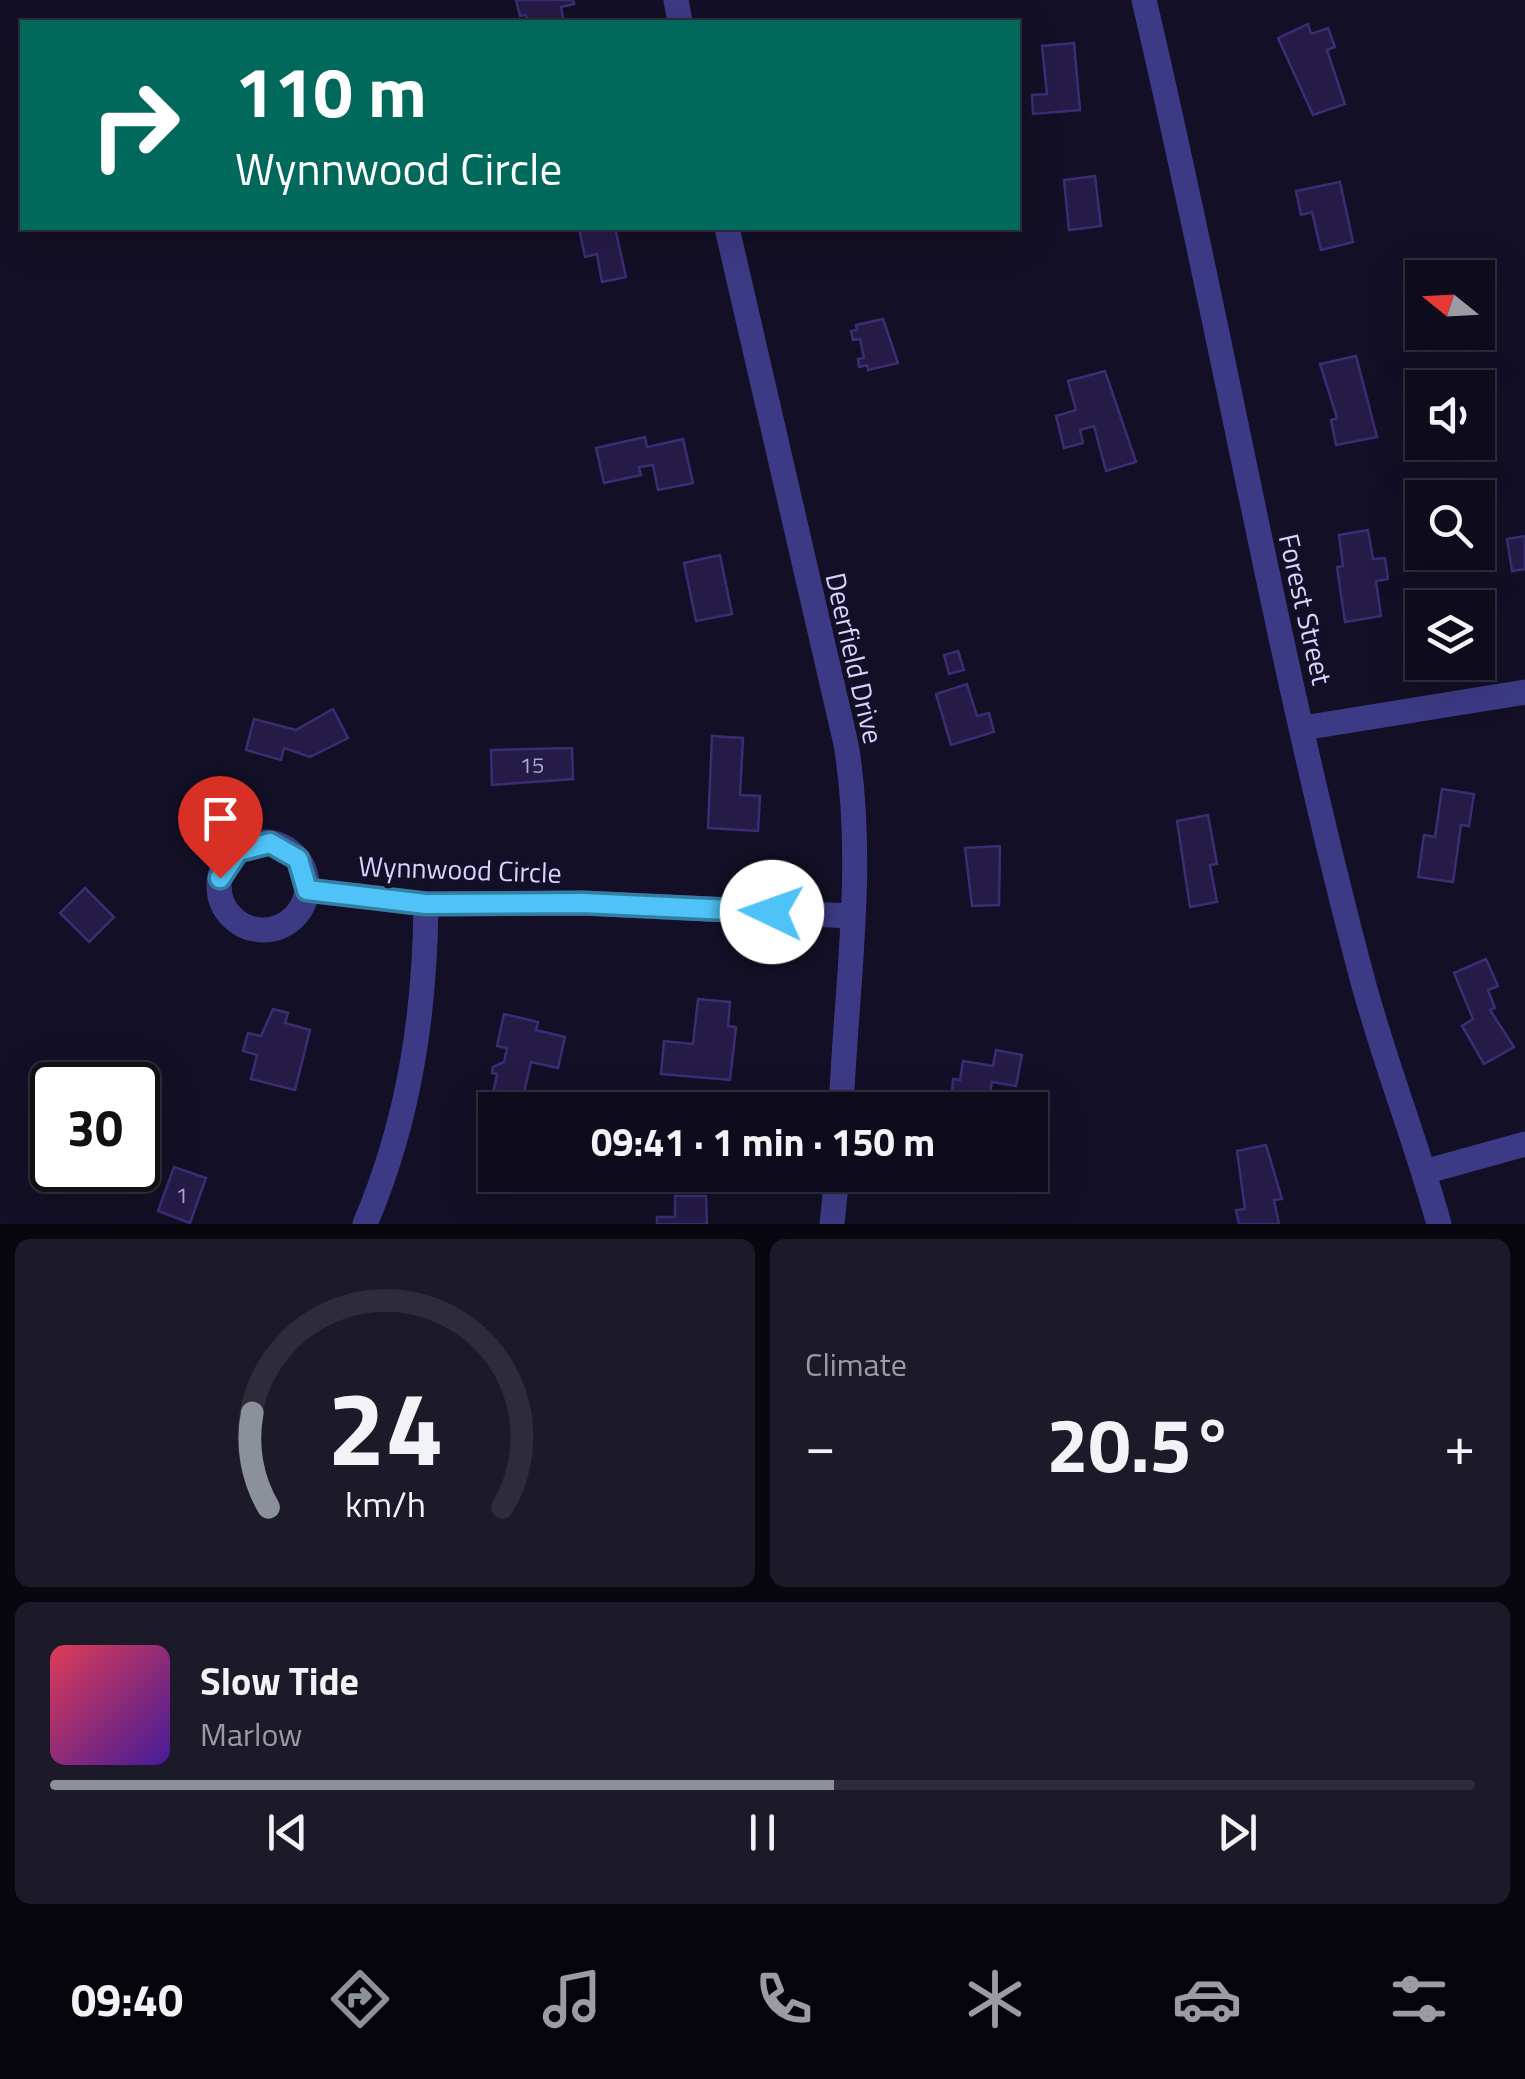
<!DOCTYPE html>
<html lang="en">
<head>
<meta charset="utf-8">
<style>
  :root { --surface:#0e0b1c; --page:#1c1929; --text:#f1f3f6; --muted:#9b9ba3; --line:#2e2b3b; --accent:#8c9099 }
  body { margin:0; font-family:"Titillium Web",sans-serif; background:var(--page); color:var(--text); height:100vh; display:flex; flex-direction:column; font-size:38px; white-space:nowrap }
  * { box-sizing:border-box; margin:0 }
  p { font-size:32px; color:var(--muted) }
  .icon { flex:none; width:55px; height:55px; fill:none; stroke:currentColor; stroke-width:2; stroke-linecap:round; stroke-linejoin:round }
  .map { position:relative; height:1224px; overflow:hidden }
  .details { display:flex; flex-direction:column; gap:15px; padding:15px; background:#08060f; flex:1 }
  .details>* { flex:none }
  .top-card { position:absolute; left:20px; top:20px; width:1000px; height:210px; border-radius:0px; box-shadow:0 10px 40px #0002,0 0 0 2px var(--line); background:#00695c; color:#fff; overflow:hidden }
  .needle { width:65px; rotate:288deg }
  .buttons { position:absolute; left:1405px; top:260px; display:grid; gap:20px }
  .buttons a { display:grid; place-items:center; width:90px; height:90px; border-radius:0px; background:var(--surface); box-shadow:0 10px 40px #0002,0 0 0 2px var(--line); font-size:50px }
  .speed { position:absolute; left:30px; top:1062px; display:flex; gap:20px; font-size:50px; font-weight:700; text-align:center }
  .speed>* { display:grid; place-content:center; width:130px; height:130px; border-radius:50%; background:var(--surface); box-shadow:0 10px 40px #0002,0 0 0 2px var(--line); line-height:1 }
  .speed .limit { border:5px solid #111; border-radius:15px; background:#fff; color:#111 }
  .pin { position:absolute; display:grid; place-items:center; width:85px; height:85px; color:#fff; margin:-102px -42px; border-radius:50% 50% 50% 0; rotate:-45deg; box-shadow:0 0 10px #0007 }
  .pin .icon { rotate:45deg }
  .me { position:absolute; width:110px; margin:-55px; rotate:273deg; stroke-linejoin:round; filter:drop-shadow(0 0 8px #0008) }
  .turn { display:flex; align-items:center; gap:35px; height:210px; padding:0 50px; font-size:45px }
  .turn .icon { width:130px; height:130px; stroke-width:2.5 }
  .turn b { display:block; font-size:70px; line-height:85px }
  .big { font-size:75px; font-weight:700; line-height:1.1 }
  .details .card { flex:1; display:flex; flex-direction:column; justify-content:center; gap:15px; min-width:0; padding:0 35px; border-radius:15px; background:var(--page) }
  .details .dial { align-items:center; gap:0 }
  .dial svg { height:260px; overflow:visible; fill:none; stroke:var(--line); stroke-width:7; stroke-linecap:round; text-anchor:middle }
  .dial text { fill:var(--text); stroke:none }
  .song { display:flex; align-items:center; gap:30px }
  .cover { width:120px; height:120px; border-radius:15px; background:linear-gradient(135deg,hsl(350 70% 55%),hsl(260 70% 35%)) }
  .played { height:10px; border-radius:5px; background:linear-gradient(90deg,var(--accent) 55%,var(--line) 55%) }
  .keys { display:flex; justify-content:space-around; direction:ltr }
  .heat { display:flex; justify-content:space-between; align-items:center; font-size:55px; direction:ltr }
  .details .tiles { flex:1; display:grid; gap:15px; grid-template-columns:1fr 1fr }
  .card:last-child { grid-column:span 2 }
  .trip { position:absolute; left:478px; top:1092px; width:570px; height:100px; border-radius:0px; background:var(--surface); box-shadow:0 10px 40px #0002,0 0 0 2px var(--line); font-weight:700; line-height:100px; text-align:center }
  .menu { display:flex; height:160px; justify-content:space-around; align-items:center; background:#06040b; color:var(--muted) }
  .menu .icon { width:70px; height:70px }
  .menu .current { color:var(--accent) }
  .menu b { font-size:45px; color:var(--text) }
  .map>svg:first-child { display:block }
  .building { fill:#241b47; stroke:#3b2d73; stroke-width:2.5 }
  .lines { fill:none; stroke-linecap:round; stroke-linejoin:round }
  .minor { stroke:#3d3a85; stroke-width:25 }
  .route-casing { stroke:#337fa1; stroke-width:25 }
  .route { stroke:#4fc3f7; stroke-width:18 }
  .labels { text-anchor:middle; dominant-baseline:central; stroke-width:10; stroke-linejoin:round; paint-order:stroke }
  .number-label { font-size:22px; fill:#aca6d1 }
  .street-label { font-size:28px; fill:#d9d4ff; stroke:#130f26 }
</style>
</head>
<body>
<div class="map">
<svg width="1525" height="1224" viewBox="0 0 1525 1224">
  <rect width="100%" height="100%" fill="#130f26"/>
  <g class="building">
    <polygon points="516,0 573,0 574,4 561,7 564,22 527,22 526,15 520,16"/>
    <polygon points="1308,24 1311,34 1328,28 1335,47 1327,50 1345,104 1313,115 1278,38"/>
    <polygon points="1074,43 1080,110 1033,114 1032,95 1047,94 1042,46"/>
    <polygon points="1095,176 1101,226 1069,230 1064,180"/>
    <polygon points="1340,182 1353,242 1321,250 1312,212 1301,215 1296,191"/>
    <polygon points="579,228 615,228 626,277 602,282 597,254 585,257"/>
    <polygon points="883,319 898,363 868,370 867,365 859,367 858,359 864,358 860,339 853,340 851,331 857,330 856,325"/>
    <polygon points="1356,356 1377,437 1336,445 1331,420 1337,418 1320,364"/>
    <polygon points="1105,371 1136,462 1106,471 1094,426 1080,430 1083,443 1064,448 1056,416 1076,410 1068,381"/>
    <polygon points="645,437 647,447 683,439 693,483 658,490 653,465 639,467 641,475 604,483 596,448"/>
    <polygon points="1368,530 1373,559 1385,558 1388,579 1376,581 1381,616 1345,622 1337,567 1343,566 1339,535"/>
    <polygon points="1525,536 1525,569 1512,571 1507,539"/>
    <polygon points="720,555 732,614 696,621 684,563"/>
    <polygon points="958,651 964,670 949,674 944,655"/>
    <polygon points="967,684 977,716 989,713 994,732 951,745 936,694"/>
    <polygon points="333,709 348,738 310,757 284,748 281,760 246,750 254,719 296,730"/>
    <polygon points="712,736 743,738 740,795 760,796 758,831 708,828"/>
    <polygon points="572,748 573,779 492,785 491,750"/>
    <polygon points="1442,789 1474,794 1469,826 1461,825 1453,882 1418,877 1424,835 1435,837"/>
    <polygon points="1208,815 1217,864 1210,865 1217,902 1190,907 1177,821"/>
    <polygon points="1000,846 999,905 972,906 965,848"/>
    <polygon points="85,888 114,917 89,942 60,913"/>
    <polygon points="1486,959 1498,986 1488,990 1495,1008 1490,1010 1514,1047 1484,1064 1462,1026 1473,1019 1454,973"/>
    <polygon points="698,999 730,1002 728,1026 736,1027 730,1080 661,1074 664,1041 693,1044"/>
    <polygon points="273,1009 288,1013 285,1023 310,1030 295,1090 251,1079 257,1055 243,1051 248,1033 261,1036"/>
    <polygon points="504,1014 538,1022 536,1030 565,1037 558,1068 531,1062 520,1110 489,1108 485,1102 488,1092 493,1094 497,1074 492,1073 493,1067 504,1062 507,1048 497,1046"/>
    <polygon points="996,1050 1022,1055 1016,1086 992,1082 988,1101 995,1110 951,1110 953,1079 960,1080 963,1061 993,1066"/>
    <polygon points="1266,1145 1282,1199 1274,1200 1279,1224 1239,1224 1236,1210 1245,1209 1237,1151"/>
    <polygon points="174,1167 206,1178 190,1223 158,1211"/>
    <polygon points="675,1196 706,1196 707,1224 657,1224 657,1217 675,1217"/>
  </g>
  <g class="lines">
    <g class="minor">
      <polyline points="676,0 680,22"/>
      <path d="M 1144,0 C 1221,325 1276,655 1362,978 C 1384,1061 1416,1141 1439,1224"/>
      <path d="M 727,228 L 846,744 C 866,865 846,988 841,1110"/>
      <polyline points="1303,728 1525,692"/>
      <circle cx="263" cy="886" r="44"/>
      <polyline points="307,890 426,904 583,903 851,916"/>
      <polyline points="1424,1172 1525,1144"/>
      <path d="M 365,1224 C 409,1121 425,1015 426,904"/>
      <polyline points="832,1224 837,1175"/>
    </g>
  </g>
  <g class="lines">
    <defs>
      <polyline id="route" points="220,878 238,851 270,843 298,859 307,890 426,904 583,903 772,912"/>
    </defs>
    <use href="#route" class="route-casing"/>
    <use href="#route" class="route"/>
  </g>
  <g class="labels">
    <g class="number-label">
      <text x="532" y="765">15</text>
      <text x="182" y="1195">1</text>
    </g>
    <g class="street-label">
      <text transform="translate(1306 609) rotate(77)">Forest Street</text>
      <text transform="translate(855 658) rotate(77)">Deerfield Drive</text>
      <text transform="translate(460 869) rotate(2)">Wynnwood Circle</text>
    </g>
  </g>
</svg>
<div class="buttons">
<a><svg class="needle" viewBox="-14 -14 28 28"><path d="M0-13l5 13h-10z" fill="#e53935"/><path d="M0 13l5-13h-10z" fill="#9b9ba3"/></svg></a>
<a><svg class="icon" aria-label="sound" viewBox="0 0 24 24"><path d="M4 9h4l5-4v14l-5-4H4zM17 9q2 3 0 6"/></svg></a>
<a><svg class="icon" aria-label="search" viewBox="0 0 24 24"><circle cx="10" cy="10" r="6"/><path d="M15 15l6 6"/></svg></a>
<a><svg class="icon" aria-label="layers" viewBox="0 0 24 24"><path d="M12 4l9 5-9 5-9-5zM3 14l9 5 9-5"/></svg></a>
</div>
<div class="speed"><div class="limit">30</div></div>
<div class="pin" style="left:220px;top:878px;background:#d93025"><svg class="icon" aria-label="arrive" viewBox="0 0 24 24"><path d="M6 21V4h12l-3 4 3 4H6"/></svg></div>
<svg class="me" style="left:772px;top:912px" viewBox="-20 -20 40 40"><circle r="19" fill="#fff"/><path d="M0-13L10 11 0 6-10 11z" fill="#4fc3f7"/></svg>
<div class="trip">09:41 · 1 min · 150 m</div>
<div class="top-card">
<div class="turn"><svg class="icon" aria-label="right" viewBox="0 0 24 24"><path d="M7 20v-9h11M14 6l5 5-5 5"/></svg><div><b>110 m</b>Wynnwood Circle</div></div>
</div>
</div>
<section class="details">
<div class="tiles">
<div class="card dial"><svg viewBox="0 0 100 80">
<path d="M14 69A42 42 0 1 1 86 69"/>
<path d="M14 69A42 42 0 0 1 9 40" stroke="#8c9099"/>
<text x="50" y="56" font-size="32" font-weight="700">24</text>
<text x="50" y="72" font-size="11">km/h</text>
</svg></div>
<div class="card"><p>Climate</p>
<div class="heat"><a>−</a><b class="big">20.5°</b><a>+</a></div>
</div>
<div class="card">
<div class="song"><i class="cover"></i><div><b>Slow Tide</b><p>Marlow</p></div></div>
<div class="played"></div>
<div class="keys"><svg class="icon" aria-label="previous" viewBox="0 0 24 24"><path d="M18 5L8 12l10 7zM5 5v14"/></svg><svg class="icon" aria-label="pause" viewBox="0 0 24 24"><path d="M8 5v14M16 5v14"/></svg><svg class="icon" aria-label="next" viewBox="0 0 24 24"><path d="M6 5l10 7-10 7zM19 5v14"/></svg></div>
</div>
</div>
</section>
<nav class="menu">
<b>09:40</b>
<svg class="icon current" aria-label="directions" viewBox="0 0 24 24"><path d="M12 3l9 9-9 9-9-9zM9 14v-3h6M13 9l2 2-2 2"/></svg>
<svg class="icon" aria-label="music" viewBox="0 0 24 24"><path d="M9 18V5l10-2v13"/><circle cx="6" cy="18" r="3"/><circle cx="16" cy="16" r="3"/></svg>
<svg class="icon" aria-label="phone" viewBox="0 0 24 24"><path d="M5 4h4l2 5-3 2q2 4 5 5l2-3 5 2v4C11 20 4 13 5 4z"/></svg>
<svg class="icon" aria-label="climate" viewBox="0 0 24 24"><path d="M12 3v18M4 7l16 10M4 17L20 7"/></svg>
<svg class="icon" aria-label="car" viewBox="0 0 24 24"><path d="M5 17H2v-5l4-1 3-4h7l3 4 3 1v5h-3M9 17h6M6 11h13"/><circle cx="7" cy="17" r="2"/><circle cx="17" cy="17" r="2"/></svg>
<svg class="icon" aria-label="filters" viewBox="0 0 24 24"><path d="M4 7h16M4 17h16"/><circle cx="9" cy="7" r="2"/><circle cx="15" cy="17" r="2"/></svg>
</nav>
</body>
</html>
